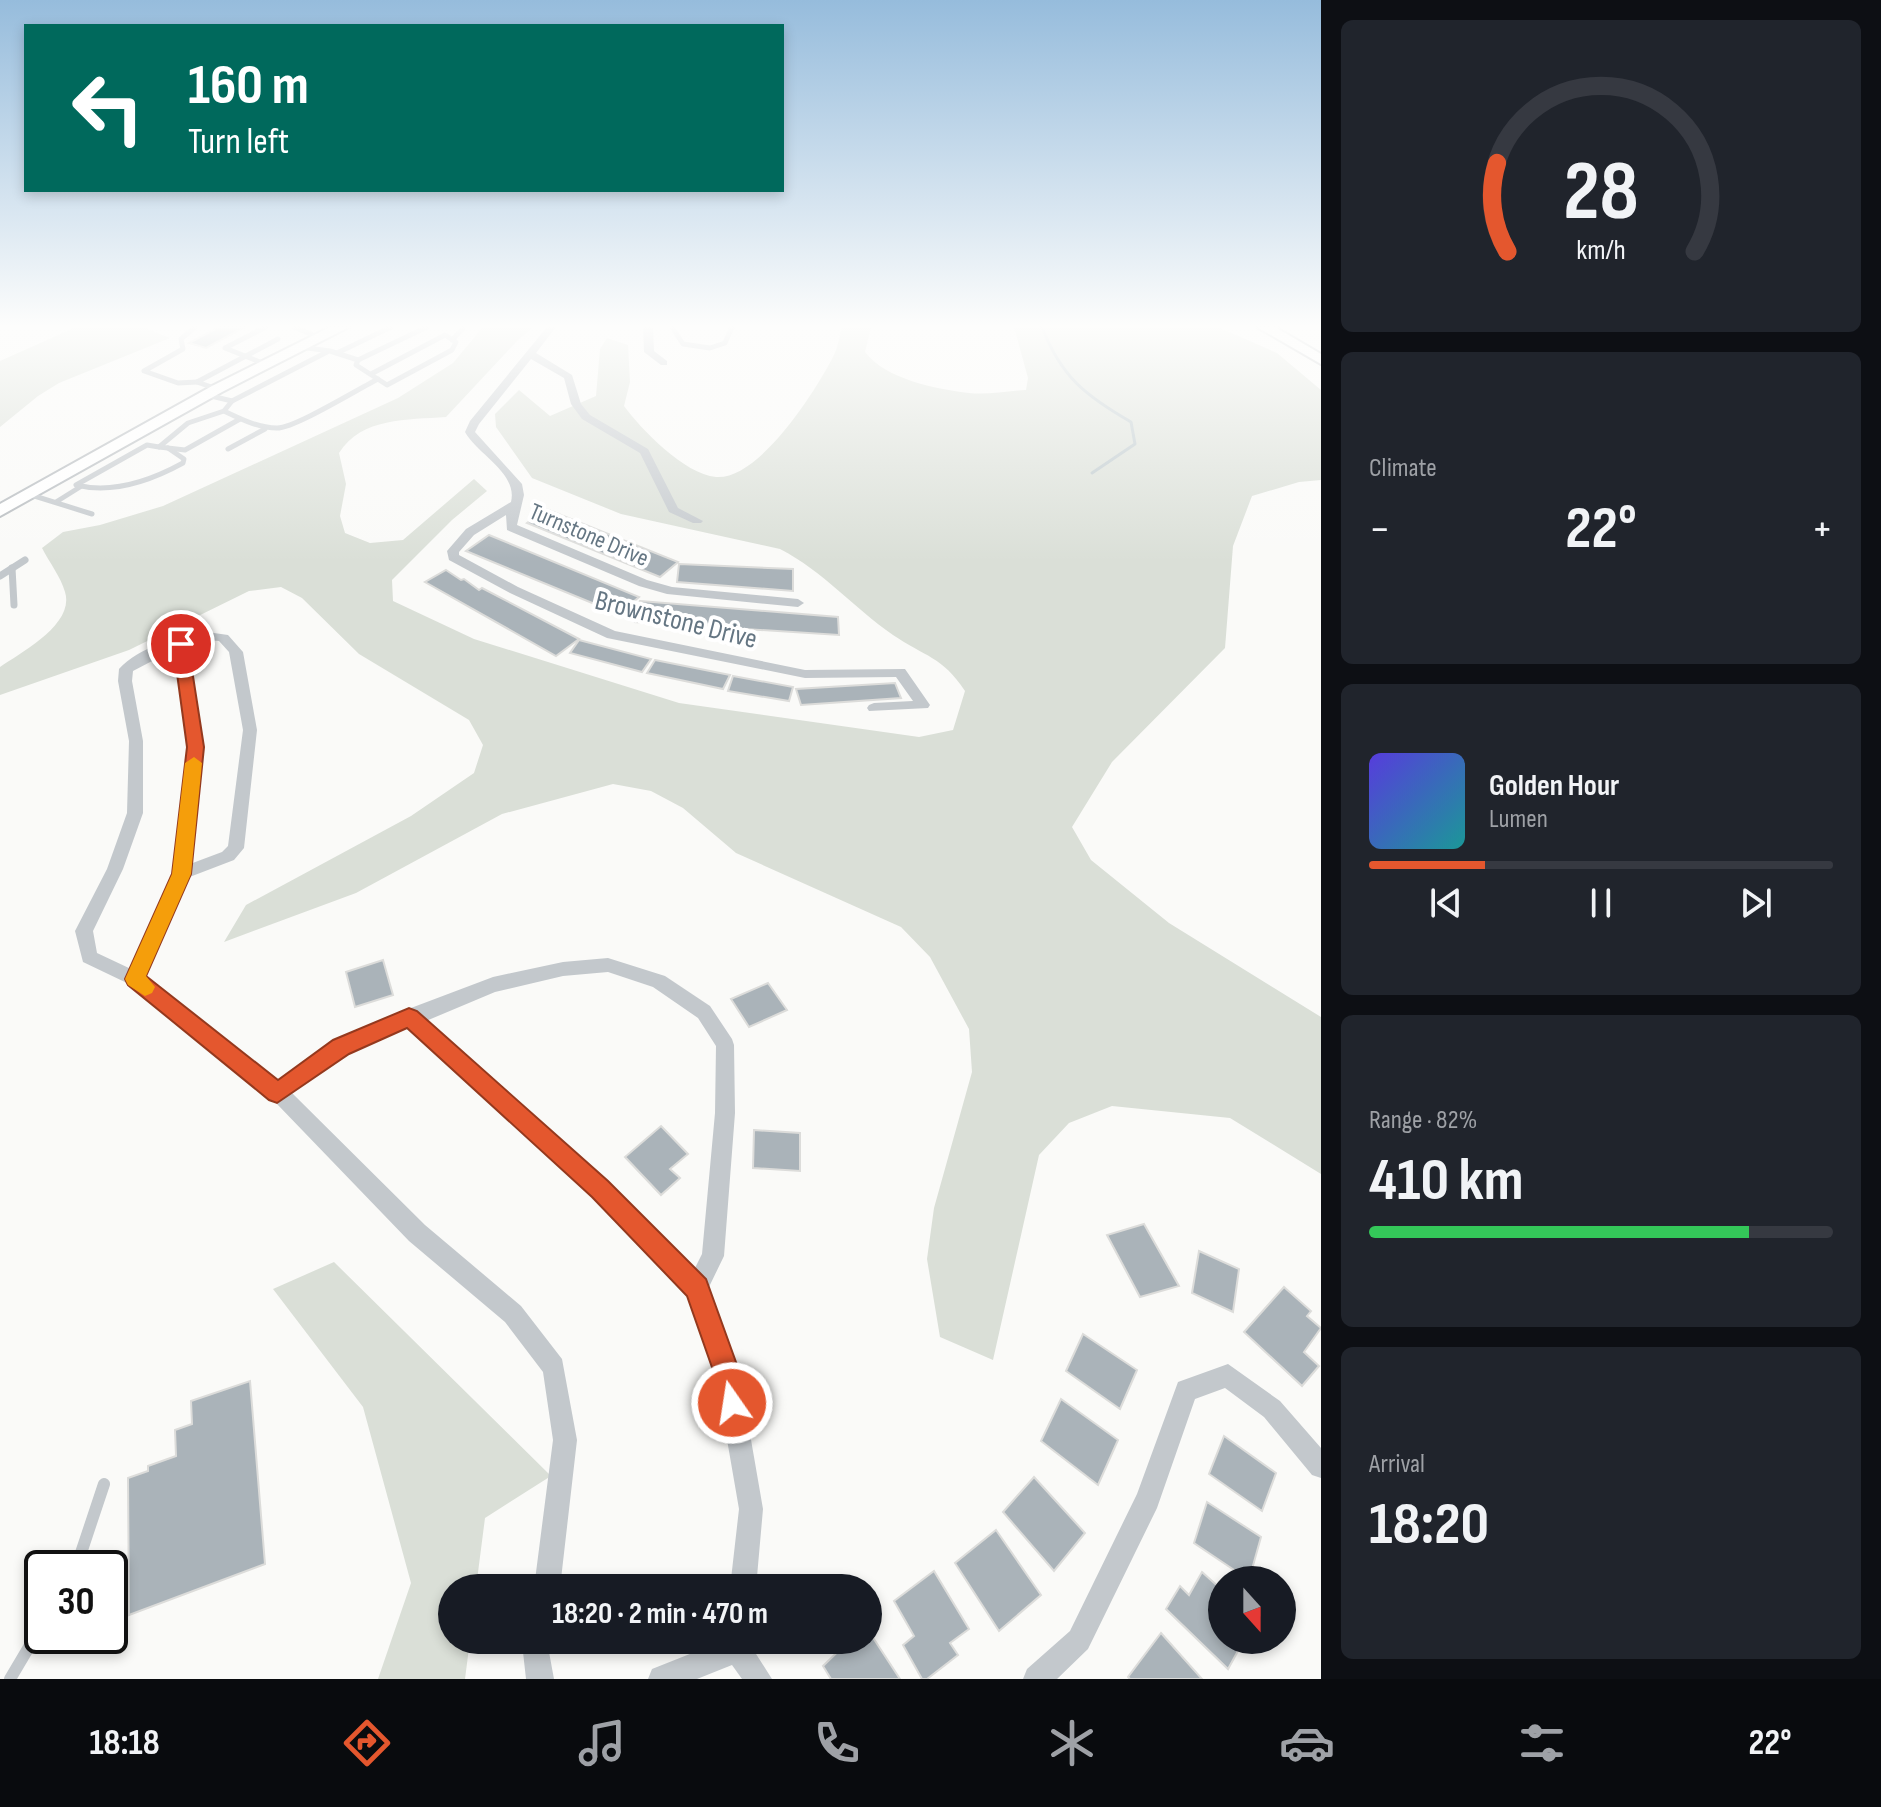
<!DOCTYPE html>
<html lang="en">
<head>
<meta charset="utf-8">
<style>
  :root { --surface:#171b24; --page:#20242c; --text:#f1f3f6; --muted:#9ea1a6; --line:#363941; --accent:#e4572e }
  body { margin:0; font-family:"Sofia Sans Condensed",sans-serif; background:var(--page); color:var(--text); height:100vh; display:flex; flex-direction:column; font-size:30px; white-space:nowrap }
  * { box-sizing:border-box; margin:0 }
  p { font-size:26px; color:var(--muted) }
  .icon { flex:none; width:44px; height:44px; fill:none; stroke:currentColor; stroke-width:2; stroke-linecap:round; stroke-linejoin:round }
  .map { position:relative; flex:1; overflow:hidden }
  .drawer { display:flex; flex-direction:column; gap:20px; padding:20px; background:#0d0f14; width:560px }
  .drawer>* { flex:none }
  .hud { position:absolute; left:24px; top:24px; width:760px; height:168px; border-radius:0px; box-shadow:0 4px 12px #0003; background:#00695c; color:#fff; overflow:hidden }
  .needle { width:52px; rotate:159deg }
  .fabs { position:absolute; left:1208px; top:1566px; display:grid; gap:16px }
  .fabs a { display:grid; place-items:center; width:88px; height:88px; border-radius:50%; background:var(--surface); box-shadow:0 4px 12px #0003; font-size:40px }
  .speed { position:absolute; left:24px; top:1550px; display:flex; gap:16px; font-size:40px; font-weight:700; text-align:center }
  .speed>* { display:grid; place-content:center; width:104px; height:104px; border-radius:50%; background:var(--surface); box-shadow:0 4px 12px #0003; line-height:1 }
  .speed .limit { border:4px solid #111; border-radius:12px; background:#fff; color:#111 }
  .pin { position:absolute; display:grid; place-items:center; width:68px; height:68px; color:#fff; margin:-34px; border:4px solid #fff; border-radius:50%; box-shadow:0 2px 8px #0007 }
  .me { position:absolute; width:88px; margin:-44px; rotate:347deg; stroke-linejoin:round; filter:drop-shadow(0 0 6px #0008) }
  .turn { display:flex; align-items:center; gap:28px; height:168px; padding:0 32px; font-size:36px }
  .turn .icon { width:104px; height:104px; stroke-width:2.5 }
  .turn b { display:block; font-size:56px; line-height:68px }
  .big { font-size:60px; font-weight:700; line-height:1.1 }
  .drawer .tile { flex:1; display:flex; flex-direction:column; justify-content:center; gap:12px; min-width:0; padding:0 28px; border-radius:12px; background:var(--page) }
  .drawer .dial { align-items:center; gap:0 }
  .dial svg { height:208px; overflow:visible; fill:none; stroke:var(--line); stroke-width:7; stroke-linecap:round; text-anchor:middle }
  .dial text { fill:var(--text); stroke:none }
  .song { display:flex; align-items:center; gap:24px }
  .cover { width:96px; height:96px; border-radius:12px; background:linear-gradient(135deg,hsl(250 70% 55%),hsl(180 70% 35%)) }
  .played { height:8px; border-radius:4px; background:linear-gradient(90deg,var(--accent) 25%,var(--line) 25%) }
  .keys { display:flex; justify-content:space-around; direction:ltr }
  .heat { display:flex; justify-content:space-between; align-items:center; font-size:44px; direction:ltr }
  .charge { height:12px; border-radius:6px; background:linear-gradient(90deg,#34c759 82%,var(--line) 0) }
  .trip { position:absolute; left:438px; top:1574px; width:444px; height:80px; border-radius:40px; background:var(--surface); box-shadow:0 4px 12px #0003; font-weight:700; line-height:80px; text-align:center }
  .tab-bar { display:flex; height:128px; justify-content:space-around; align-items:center; background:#090b0e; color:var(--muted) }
  .tab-bar .icon { width:56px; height:56px }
  .tab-bar .active { color:var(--accent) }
  .tab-bar b { font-size:36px; color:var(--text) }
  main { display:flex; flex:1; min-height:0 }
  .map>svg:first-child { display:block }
  .green { fill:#dadfd7 }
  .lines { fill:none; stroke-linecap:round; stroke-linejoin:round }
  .stream { stroke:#bbc7cb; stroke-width:3 }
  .building { fill:#aab3b9; stroke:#dcdcda; stroke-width:2 }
  .primary-casing { stroke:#b5babe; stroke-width:4 }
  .lane-far2 { stroke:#c3c8cc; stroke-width:5 }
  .lane-far1 { stroke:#c3c8cc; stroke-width:7 }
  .lane { stroke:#c3c8cc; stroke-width:12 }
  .street { fill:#c3c8cc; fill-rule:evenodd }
  .primary { fill:#fff; fill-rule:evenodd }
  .route { fill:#e4572e; stroke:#94391e; stroke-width:2 }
  .slow { fill:#f59e0b }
  .labels { text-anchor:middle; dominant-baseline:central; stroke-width:8; stroke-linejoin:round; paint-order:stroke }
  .far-street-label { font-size:24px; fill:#657683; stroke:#fff }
  .street-label { font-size:28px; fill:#657683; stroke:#fff }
</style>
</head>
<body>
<main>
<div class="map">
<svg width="1321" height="1679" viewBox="0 0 1321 1679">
  <rect width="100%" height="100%" fill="#fafaf8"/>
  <g class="green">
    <polygon points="76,327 142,327 170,338 59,383 38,396 0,427 0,361"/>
    <path d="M 483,327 L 534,327 L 519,339 L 446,417 C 407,420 362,417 339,453 L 346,484 L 340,516 L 345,533 L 370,543 L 403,540 L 474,479 L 487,491 L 452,520 L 392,580 L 393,601 L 474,639 L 679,703 L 919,737 L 953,730 L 965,691 C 942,656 925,657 893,635 C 854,608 823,571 780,549 L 621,514 L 532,478 L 496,427 L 495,414 L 519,390 L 550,416 L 596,396 L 600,349 L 607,338 L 628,345 L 630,382 L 624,406 C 641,429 684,474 716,477 C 759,480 815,392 833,357 C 838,348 839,337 842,327 L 871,327 L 865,352 C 885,379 936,389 969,393 C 987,395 1008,391 1026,390 L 1028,378 L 1014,327 L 1218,327 L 1277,353 L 1321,390 L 1321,480 L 1299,482 L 1252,496 L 1233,546 L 1225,648 L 1112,762 L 1072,827 L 1091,860 L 1169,923 L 1321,1017 L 1321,1174 L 1230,1118 L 1112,1106 L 1069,1123 L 1039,1155 L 993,1360 L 940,1337 L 927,1259 L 934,1208 L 972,1072 L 969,1029 L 930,957 L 901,927 L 736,853 L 683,808 L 651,791 L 613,784 L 502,814 L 356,893 L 224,942 L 246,905 L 411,816 L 474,773 L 483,745 L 469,720 L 359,654 L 302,598 L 281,587 L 249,591 L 129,650 L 0,695 L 0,667 C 22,652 75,624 65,592 C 61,577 49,562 42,548 L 63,532 L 100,525 L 163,506 L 398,398 L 453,363 Z"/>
    <polygon points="334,1262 551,1476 485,1518 476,1588 452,1588 452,1640 470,1640 465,1679 378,1679 411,1583 363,1407 273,1289"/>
  </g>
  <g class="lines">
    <path class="stream" d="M 1042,327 C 1061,377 1086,396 1131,422 L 1135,444 L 1092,473"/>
  </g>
  <g class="building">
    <polygon points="219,327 245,327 206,348 189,343"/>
    <polygon points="546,509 678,562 660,577 527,523"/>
    <polygon points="489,535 639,597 619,614 466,551"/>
    <polygon points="679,564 793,569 793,591 677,582"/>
    <polygon points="446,570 461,580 464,579 479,590 482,588 579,639 556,656 425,582"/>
    <polygon points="640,601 838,617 839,635 635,622"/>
    <polygon points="579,640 651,659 642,672 570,653"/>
    <polygon points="655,660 730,675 723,689 647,673"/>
    <polygon points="733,676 793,687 789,701 728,691"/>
    <polygon points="895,683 901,698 801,705 796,689"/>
    <polygon points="383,960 393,995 355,1007 346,972"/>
    <polygon points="768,983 787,1010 749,1027 731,999"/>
    <polygon points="661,1126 688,1154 670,1169 680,1178 661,1195 625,1157"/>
    <polygon points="754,1130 800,1133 800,1171 753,1168"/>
    <polygon points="1144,1224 1179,1286 1140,1297 1107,1235"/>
    <polygon points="1199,1251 1239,1269 1233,1312 1192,1293"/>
    <polygon points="1284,1287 1311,1311 1307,1316 1321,1328 1304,1352 1319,1366 1302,1386 1244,1332"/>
    <polygon points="1083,1334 1137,1370 1120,1409 1066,1371"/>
    <polygon points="250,1381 265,1564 129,1615 128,1478 148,1471 148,1466 176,1456 175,1430 192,1424 191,1401"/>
    <polygon points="1061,1399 1118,1440 1098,1485 1041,1441"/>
    <polygon points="1224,1436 1276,1473 1262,1511 1209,1474"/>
    <polygon points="1034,1477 1085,1533 1054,1571 1003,1512"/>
    <polygon points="1207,1502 1261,1537 1249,1580 1194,1543"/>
    <polygon points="996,1530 1041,1595 999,1631 955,1563"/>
    <polygon points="934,1571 969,1629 950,1643 958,1655 927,1679 922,1679 903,1645 914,1636 894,1601"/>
    <polygon points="1202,1572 1222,1590 1222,1640 1244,1640 1228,1669 1166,1609 1180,1586 1189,1595"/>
    <polygon points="868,1630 900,1679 831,1679 823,1666 850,1640 868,1640"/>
    <polygon points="1161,1633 1202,1679 1130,1679 1128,1677"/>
  </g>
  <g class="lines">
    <defs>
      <g id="primary">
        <polygon points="330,327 349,327 222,392 0,516 0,504 212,386"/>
        <polygon points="1257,327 1275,327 1321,354 1321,364"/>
      </g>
    </defs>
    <use href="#primary" class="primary-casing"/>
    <g class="lane-far2">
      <polyline points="195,327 181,339 183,349 144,371 178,383 197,382"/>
      <polyline points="294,327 320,338"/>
      <polyline points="672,327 683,344 710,348 725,343 732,327"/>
      <polyline points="452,340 464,327"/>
      <polyline points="300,347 330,351 358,360 427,327"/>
      <polyline points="337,353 391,327"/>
      <polyline points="358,360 356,365 387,385 452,350 456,342 445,335 371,374"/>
      <polyline points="265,364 225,348 266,327"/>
      <polyline points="217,389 197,382 278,339"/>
      <path d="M 207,395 L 232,401 L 224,411 C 241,419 258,428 277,428 C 295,428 358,389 378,379"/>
      <polyline points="232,401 327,352"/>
      <polyline points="224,411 188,423 159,447 185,450 240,419"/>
      <path d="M 159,447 L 147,445 L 76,485 C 112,494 152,480 183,463 L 184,459 L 168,448"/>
      <polyline points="228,449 265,429"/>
      <polyline points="28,494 92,514"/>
      <polyline points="56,502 80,487"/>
    </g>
    <g class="lane-far1">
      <polyline points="12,568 14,605"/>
      <polyline points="0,576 25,560"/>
    </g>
    <g class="lane">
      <polyline points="76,1568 104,1484"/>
      <polyline points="10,1679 42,1625"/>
    </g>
    <g class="street">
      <path d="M 547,327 L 556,327 L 536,353 L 572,375 L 581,404 L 590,415 L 648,449 L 678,508 L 703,521 L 701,523 L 693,523 L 669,512 L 640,453 L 582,419 L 571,404 L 564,378 L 531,359 L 479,424 L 475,432 L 522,484 L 524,495 L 517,525 L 647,580 L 672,587 L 798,599 L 804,603 L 798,607 L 667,594 L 639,586 L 507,530 L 506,515 L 474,535 L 459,552 L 459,555 L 518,587 L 615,631 L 805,670 L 905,669 L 930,705 L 928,708 L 869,711 L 867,708 L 869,705 L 874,703 L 913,701 L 896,677 L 805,678 L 607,638 L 510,593 L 449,560 L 447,551 L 466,529 L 511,502 C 518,473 478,455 465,432 L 470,421 Z"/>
      <polygon points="643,327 653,327 654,351 667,361 667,365 661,365 644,352"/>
      <path d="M 207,632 L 228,635 L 243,652 L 257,730 L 244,848 L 234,860 L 187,878 L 145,977 L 278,1081 L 334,1041 L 401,1014 L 403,1011 L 493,977 L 563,962 L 608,958 L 665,976 L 710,1006 L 732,1039 L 734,1045 L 735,1113 L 724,1256 L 708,1289 L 740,1376 L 763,1509 L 756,1588 L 730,1588 L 739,1509 L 716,1376 L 688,1295 L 593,1196 L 408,1028 L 348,1053 L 292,1093 L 425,1225 L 521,1306 L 562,1359 L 577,1440 L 560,1588 L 534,1588 L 553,1440 L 543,1372 L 505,1322 L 409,1241 L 277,1104 L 129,984 L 83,962 L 75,931 L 107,869 L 127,813 L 129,741 L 118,681 L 119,669 C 139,647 178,636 207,632 ZM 207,640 L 219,641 L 229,652 L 243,730 L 228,846 L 222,852 L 190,864 L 202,747 L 188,644 ZM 175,649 L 188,747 L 173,874 L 131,969 L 97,953 L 93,931 L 123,869 L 143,813 L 143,741 L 132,681 L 133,671 ZM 608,972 L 653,987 L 698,1018 L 716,1046 L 715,1113 L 702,1254 L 694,1270 L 607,1182 L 426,1021 L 495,992 L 563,976 Z"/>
      <polygon points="1228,1364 1280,1401 1321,1448 1321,1478 1312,1475 1264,1417 1225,1388 1195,1399 1157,1508 1088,1649 1057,1679 1023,1679 1027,1669 1070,1631 1137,1494 1178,1382"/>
      <polygon points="525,1640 551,1640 549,1652 554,1679 526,1679 523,1652"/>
      <polygon points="725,1640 751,1640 751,1646 772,1679 742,1679 732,1665 697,1679 648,1679 652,1669"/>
    </g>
    <use href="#primary" class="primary"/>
  </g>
  <linearGradient id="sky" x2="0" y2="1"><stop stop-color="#96bcdc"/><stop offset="0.58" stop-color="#fdfdfc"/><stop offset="1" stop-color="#fdfdfc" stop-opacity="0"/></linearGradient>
  <rect width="1321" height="562" fill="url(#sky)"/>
  <polygon class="route" points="181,639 188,644 204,747 191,874 146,976 278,1080 333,1040 409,1008 417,1011 608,1181 706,1279 741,1376 746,1403 742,1412 732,1416 723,1412 715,1376 687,1296 592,1197 407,1028 349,1054 277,1103 269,1100 128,985 125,979 172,874 187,747 173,644"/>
  <polygon class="slow" points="194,757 202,763 191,874 146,976 155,987 152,993 145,996 128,985 125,979 172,874 185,763"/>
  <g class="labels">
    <g class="far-street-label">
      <text transform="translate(589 535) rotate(23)">Turnstone Drive</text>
    </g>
    <g class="street-label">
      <text transform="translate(676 620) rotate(14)">Brownstone Drive</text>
    </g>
  </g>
</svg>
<div class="fabs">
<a><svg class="needle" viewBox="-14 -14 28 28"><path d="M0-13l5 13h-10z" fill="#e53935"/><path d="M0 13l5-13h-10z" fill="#9ea1a6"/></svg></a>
</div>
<div class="speed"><div class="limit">30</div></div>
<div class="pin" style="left:181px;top:644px;background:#d93025"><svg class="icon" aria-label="arrive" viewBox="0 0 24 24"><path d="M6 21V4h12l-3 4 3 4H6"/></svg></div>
<svg class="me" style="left:732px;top:1403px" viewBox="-20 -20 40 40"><circle r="17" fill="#e4572e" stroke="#fff" stroke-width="3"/><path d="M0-11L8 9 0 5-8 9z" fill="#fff"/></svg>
<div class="trip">18:20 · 2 min · 470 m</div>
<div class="hud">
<div class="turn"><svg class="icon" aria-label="left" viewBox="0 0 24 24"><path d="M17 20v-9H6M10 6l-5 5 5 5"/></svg><div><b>160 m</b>Turn left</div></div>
</div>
</div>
<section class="drawer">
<div class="tile dial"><svg viewBox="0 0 100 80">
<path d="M14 69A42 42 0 1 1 86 69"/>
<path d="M14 69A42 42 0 0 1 10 35" stroke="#e4572e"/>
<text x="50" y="56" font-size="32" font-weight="700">28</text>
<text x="50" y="72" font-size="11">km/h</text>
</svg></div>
<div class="tile"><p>Climate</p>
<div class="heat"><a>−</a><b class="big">22°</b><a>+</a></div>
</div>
<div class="tile">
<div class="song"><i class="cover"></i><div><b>Golden Hour</b><p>Lumen</p></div></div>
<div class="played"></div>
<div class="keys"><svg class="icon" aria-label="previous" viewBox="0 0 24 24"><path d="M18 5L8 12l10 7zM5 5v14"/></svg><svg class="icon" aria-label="pause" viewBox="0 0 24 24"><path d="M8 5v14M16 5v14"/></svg><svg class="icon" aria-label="next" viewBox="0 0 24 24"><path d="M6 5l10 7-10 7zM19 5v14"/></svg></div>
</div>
<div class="tile"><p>Range · 82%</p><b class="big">410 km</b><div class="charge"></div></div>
<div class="tile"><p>Arrival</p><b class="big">18:20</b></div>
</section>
</main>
<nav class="tab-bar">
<b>18:18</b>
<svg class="icon active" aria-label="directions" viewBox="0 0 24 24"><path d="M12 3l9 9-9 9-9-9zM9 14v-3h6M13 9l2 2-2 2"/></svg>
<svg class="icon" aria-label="music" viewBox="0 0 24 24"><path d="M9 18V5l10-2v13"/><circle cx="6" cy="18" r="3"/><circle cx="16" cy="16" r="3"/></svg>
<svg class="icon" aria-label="phone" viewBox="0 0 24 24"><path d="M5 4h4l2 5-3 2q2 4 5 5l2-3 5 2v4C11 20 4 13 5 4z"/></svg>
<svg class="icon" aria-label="climate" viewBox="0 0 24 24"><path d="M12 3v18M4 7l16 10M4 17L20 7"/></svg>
<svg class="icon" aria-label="car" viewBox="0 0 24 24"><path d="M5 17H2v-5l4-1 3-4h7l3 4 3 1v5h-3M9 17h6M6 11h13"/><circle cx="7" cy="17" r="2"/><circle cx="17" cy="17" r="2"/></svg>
<svg class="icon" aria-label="filters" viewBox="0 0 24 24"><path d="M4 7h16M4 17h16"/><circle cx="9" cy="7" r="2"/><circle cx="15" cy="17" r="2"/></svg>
<b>22°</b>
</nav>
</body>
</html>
